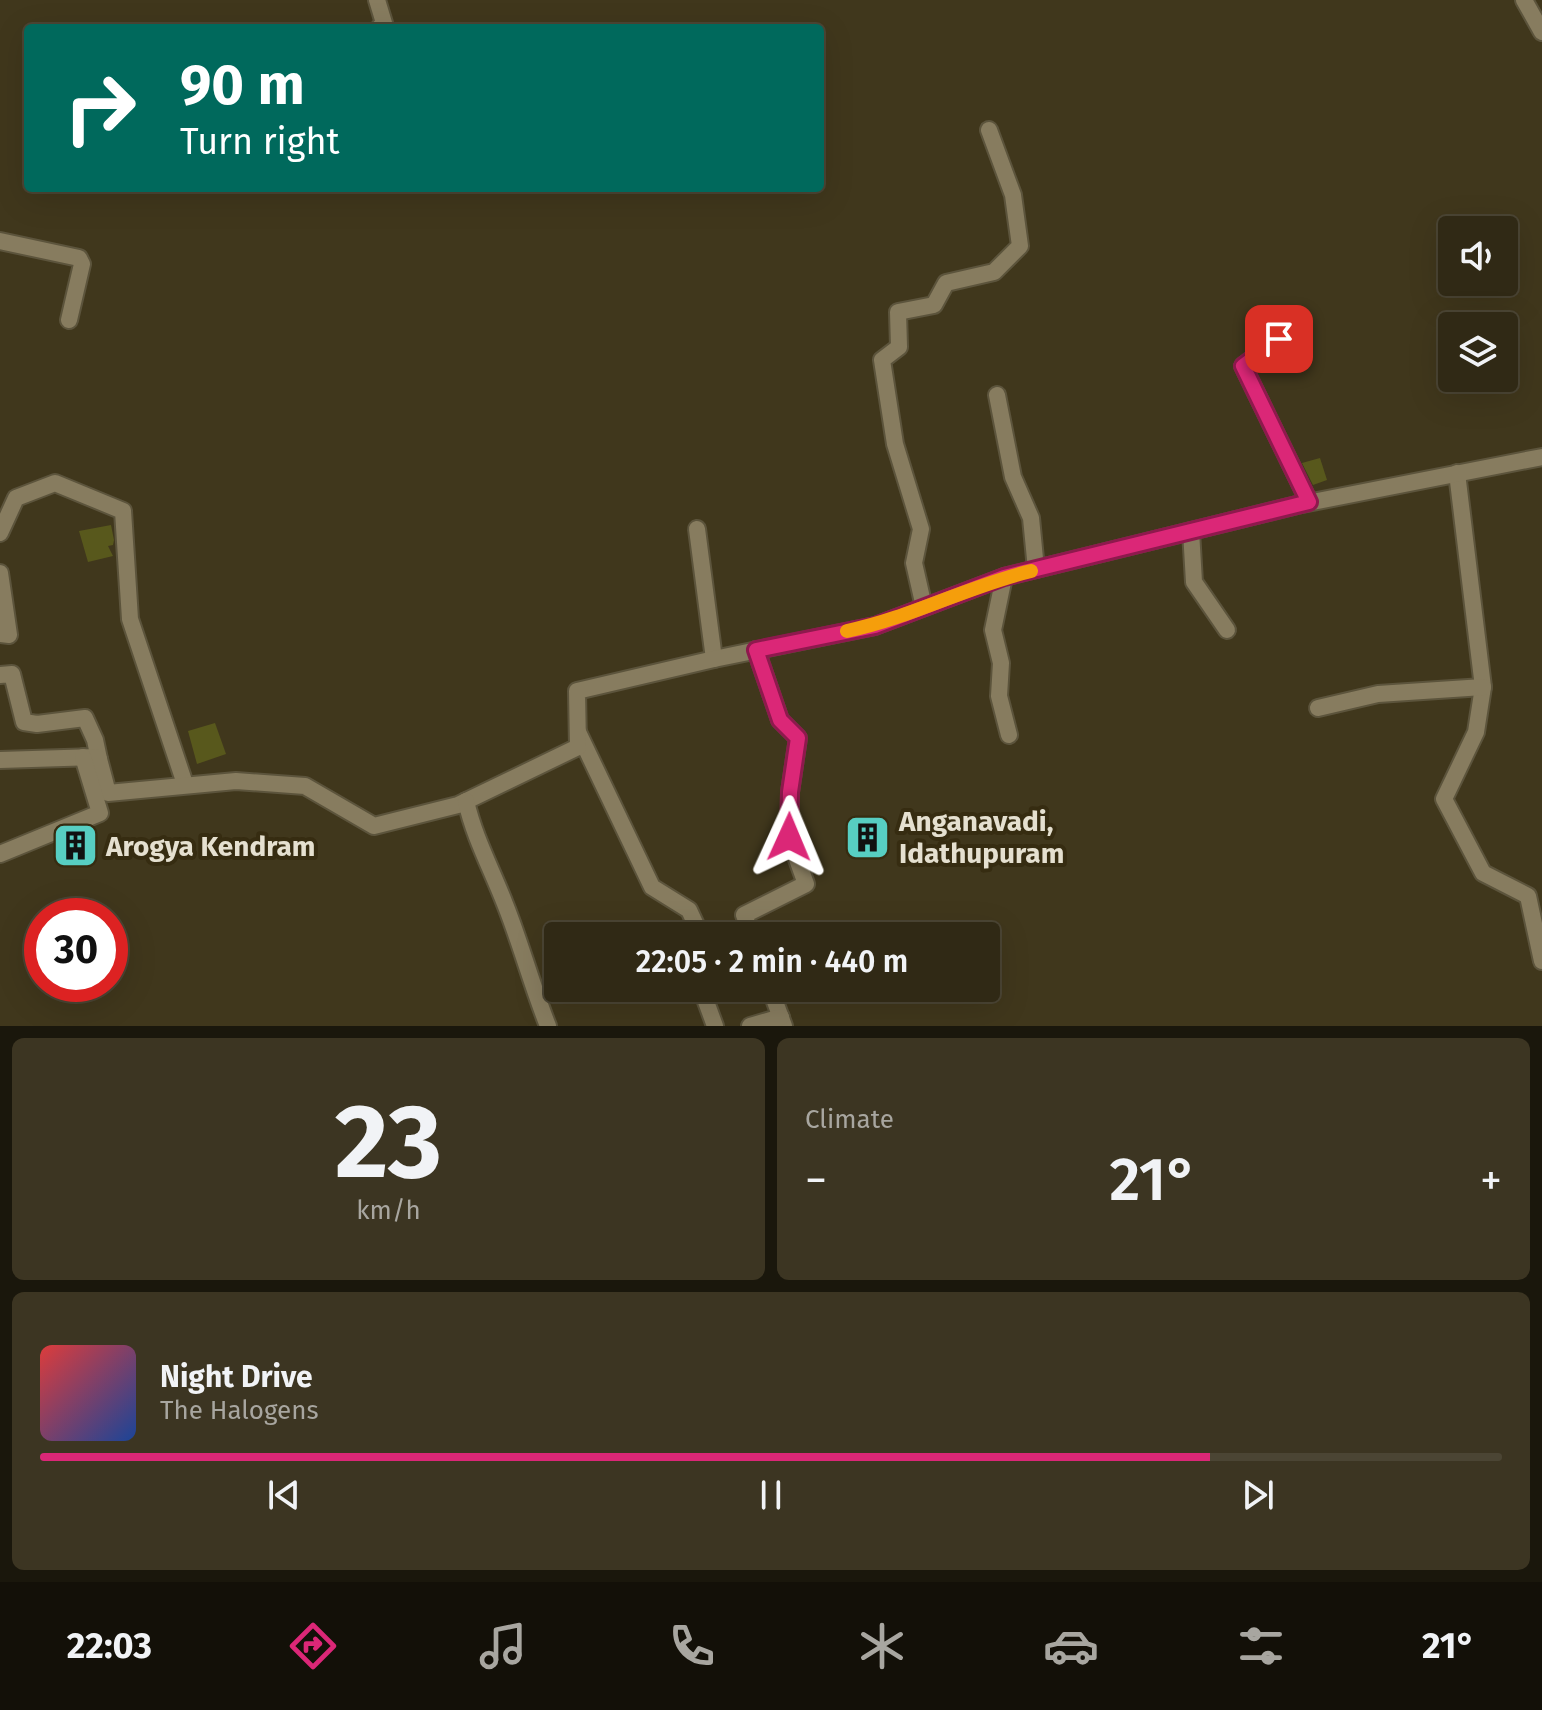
<!DOCTYPE html>
<html lang="en">
<head>
<meta charset="utf-8">
<style>
  :root { --surface:#302915; --page:#3c3522; --text:#f1f3f6; --muted:#a8a6a0; --line:#4b4534; --accent:#db2777 }
  body { margin:0; font-family:"Fira Sans",sans-serif; background:var(--page); color:var(--text); height:100vh; display:flex; flex-direction:column; font-size:30px; white-space:nowrap }
  * { box-sizing:border-box; margin:0 }
  p { font-size:26px; color:var(--muted) }
  .icon { flex:none; width:44px; height:44px; fill:none; stroke:currentColor; stroke-width:2; stroke-linecap:round; stroke-linejoin:round }
  .map { position:relative; height:1026px; overflow:hidden }
  .details { display:flex; flex-direction:column; gap:12px; padding:12px; background:#1a170c; flex:1 }
  .details>* { flex:none }
  .guide { position:absolute; left:24px; top:24px; width:800px; height:168px; border-radius:8px; box-shadow:0 8px 32px #0002,0 0 0 2px var(--line); background:#00695c; color:#fff; overflow:hidden }
  .buttons { position:absolute; left:1438px; top:216px; display:grid; gap:16px }
  .buttons a { display:grid; place-items:center; width:80px; height:80px; border-radius:8px; background:var(--surface); box-shadow:0 8px 32px #0002,0 0 0 2px var(--line); font-size:40px }
  .speed { position:absolute; left:24px; top:898px; display:flex; gap:16px; font-size:40px; font-weight:700; text-align:center }
  .speed>* { display:grid; place-content:center; width:104px; height:104px; border-radius:50%; background:var(--surface); box-shadow:0 8px 32px #0002,0 0 0 2px var(--line); line-height:1 }
  .speed .limit { border:12px solid #d22; background:#fff; color:#111 }
  .pin { position:absolute; display:grid; place-items:center; width:68px; height:68px; color:#fff; margin:-34px; border-radius:16px; box-shadow:0 4px 12px #0006 }
  .me { position:absolute; width:88px; margin:-44px; rotate:1deg; stroke-linejoin:round; filter:drop-shadow(0 0 6px #0008) }
  .turn { display:flex; align-items:center; gap:28px; height:168px; padding:0 24px; font-size:36px }
  .turn .icon { width:104px; height:104px; stroke-width:2.5 }
  .turn b { display:block; font-size:56px; line-height:68px }
  .big { font-size:60px; font-weight:600; line-height:1.1 }
  .details .card { flex:1; display:flex; flex-direction:column; justify-content:center; gap:12px; min-width:0; padding:0 28px; border-radius:12px; background:var(--page) }
  .details .dial { align-items:center; gap:0 }
  .dial b { font-size:104px; line-height:1 }
  .song { display:flex; align-items:center; gap:24px }
  .cover { width:96px; height:96px; border-radius:12px; background:linear-gradient(135deg,hsl(0 70% 55%),hsl(220 70% 35%)) }
  .played { height:8px; border-radius:4px; background:linear-gradient(90deg,var(--accent) 80%,var(--line) 80%) }
  .keys { display:flex; justify-content:space-around; direction:ltr }
  .heat { display:flex; justify-content:space-between; align-items:center; font-size:44px; direction:ltr }
  .details .tiles { flex:1; display:grid; gap:12px; grid-template-columns:1fr 1fr }
  .card:last-child { grid-column:span 2 }
  .trip { position:absolute; left:544px; top:922px; width:456px; height:80px; border-radius:8px; background:var(--surface); box-shadow:0 8px 32px #0002,0 0 0 2px var(--line); font-weight:600; line-height:80px; text-align:center }
  .tabs { display:flex; height:128px; justify-content:space-around; align-items:center; background:#131008; color:var(--muted) }
  .tabs .icon { width:56px; height:56px }
  .tabs .current { color:var(--accent) }
  .tabs b { font-size:36px; color:var(--text) }
  .map>svg:first-child { display:block }
  .building { fill:#58581c }
  .lines { fill:none; stroke-linecap:round; stroke-linejoin:round }
  .minor-casing { stroke:#5c543c; stroke-width:20 }
  .minor { stroke:#877c5f; stroke-width:16 }
  .route-casing { stroke:#8e194d; stroke-width:20 }
  .route { stroke:#db2777; stroke-width:14 }
  .slow { stroke:#f59e0b; stroke-width:14 }
  .labels { text-anchor:middle; dominant-baseline:central; stroke-width:8; stroke-linejoin:round; paint-order:stroke }
  .poi-label { font-size:28px; font-weight:bold; fill:#e5e0d0; stroke:#362c11; text-anchor:start }
</style>
</head>
<body>
<div class="map">
<svg width="1542" height="1026" viewBox="0 0 1542 1026">
  <rect width="100%" height="100%" fill="#40371c"/>
  <g class="building">
    <polygon points="1320,458 1327,480 1313,485 1302,463"/>
    <polygon points="111,525 114,540 113,545 108,546 113,556 88,562 79,531"/>
    <polygon points="215,723 226,754 197,764 188,731"/>
    <polygon points="864,826 880,837 871,849 856,838"/>
  </g>
  <g class="lines">
    <defs>
      <g id="minor">
        <polyline points="377,0 384,23 379,28"/>
        <polyline points="1524,0 1542,32"/>
        <polyline points="0,241 79,258 82,264 69,320"/>
        <polyline points="1297,325 1243,366 1309,502"/>
        <polyline points="997,395 1013,477 1031,518 1036,569"/>
        <polyline points="1457,473 1483,687 1476,732 1444,799 1483,873 1528,896 1542,961"/>
        <polyline points="697,529 714,659"/>
        <polyline points="1191,531 1194,582 1227,630"/>
        <polyline points="0,533 16,498 55,483 123,511 130,619 185,784"/>
        <polyline points="0,573 9,635 0,634"/>
        <polyline points="1004,577 993,630 1001,663 999,696 1009,735"/>
        <polyline points="924,607 914,563 921,529 895,444 882,360 899,347 898,312 934,305 946,283 994,272 1020,246 1013,195 989,130"/>
        <polyline points="0,675 12,674 24,722 37,724 85,718 95,740 99,759"/>
        <polyline points="1318,708 1378,694 1483,687"/>
        <polyline points="578,732 652,887 689,910 701,936"/>
        <polyline points="0,760 96,757 99,759 108,793 236,781 305,786 374,826 458,805 578,747 577,691 714,659 875,626 1004,577 1297,505 1542,457"/>
        <path d="M 466,801 C 474,837 492,870 505,904 C 521,944 532,986 548,1026"/>
        <polyline points="0,854 100,813 83,757"/>
        <polyline points="752,936 744,915 806,884 789,837 790,792 798,738 780,720 756,650"/>
        <polyline points="701,988 715,1026"/>
        <polyline points="770,988 784,1026"/>
        <polyline points="750,1026 781,1017"/>
      </g>
    </defs>
    <use href="#minor" class="minor-casing"/>
    <use href="#minor" class="minor"/>
  </g>
  <g class="lines">
    <defs>
      <polyline id="route" points="789,837 790,792 798,738 780,720 756,650 875,626 1004,577 1309,502 1243,366 1279,339"/>
    </defs>
    <use href="#route" class="route-casing"/>
    <use href="#route" class="route"/>
    <path class="slow" d="M 847,631 C 910,618 968,586 1031,571"/>
  </g>
  <defs>
    <symbol id="building-square" viewBox="-11 -11 22 22"><rect x="-9" y="-9" width="18" height="18" rx="4" fill="#57cec2" stroke="#362c11"/><path d="M-4-6H4V6H1V3H-1V6H-4ZM-2.5-4.3h1.7v1.8h-1.7ZM.8-4.3h1.7v1.8H.8ZM-2.5-1h1.7V.8h-1.7ZM.8-1h1.7V.8H.8Z" fill="#111"/></symbol>
  </defs>
  <g fill-rule="evenodd">
    <use href="#building-square" x="842" y="812" width="51" height="51"/>
    <use href="#building-square" x="50" y="820" width="51" height="51"/>
  </g>
  <g class="labels">
    <g class="poi-label">
      <text x="899" y="821">Anganavadi,<tspan x="899" dy="32">Idathupuram</tspan></text>
      <text x="106" y="846">Arogya Kendram</text>
    </g>
  </g>
</svg>
<div class="buttons">
<a><svg class="icon" aria-label="sound" viewBox="0 0 24 24"><path d="M4 9h4l5-4v14l-5-4H4zM17 9q2 3 0 6"/></svg></a>
<a><svg class="icon" aria-label="layers" viewBox="0 0 24 24"><path d="M12 4l9 5-9 5-9-5zM3 14l9 5 9-5"/></svg></a>
</div>
<div class="speed"><div class="limit">30</div></div>
<div class="pin" style="left:1279px;top:339px;background:#d93025"><svg class="icon" aria-label="arrive" viewBox="0 0 24 24"><path d="M6 21V4h12l-3 4 3 4H6"/></svg></div>
<svg class="me" style="left:789px;top:837px" viewBox="-20 -20 40 40"><path d="M0-17L14 15 0 8-14 15z" fill="#db2777" stroke="#fff" stroke-width="4"/></svg>
<div class="trip">22:05 · 2 min · 440 m</div>
<div class="guide">
<div class="turn"><svg class="icon" aria-label="right" viewBox="0 0 24 24"><path d="M7 20v-9h11M14 6l5 5-5 5"/></svg><div><b>90 m</b>Turn right</div></div>
</div>
</div>
<section class="details">
<div class="tiles">
<div class="card dial"><b>23</b><p>km/h</p></div>
<div class="card"><p>Climate</p>
<div class="heat"><a>−</a><b class="big">21°</b><a>+</a></div>
</div>
<div class="card">
<div class="song"><i class="cover"></i><div><b>Night Drive</b><p>The Halogens</p></div></div>
<div class="played"></div>
<div class="keys"><svg class="icon" aria-label="previous" viewBox="0 0 24 24"><path d="M18 5L8 12l10 7zM5 5v14"/></svg><svg class="icon" aria-label="pause" viewBox="0 0 24 24"><path d="M8 5v14M16 5v14"/></svg><svg class="icon" aria-label="next" viewBox="0 0 24 24"><path d="M6 5l10 7-10 7zM19 5v14"/></svg></div>
</div>
</div>
</section>
<nav class="tabs">
<b>22:03</b>
<svg class="icon current" aria-label="directions" viewBox="0 0 24 24"><path d="M12 3l9 9-9 9-9-9zM9 14v-3h6M13 9l2 2-2 2"/></svg>
<svg class="icon" aria-label="music" viewBox="0 0 24 24"><path d="M9 18V5l10-2v13"/><circle cx="6" cy="18" r="3"/><circle cx="16" cy="16" r="3"/></svg>
<svg class="icon" aria-label="phone" viewBox="0 0 24 24"><path d="M5 4h4l2 5-3 2q2 4 5 5l2-3 5 2v4C11 20 4 13 5 4z"/></svg>
<svg class="icon" aria-label="climate" viewBox="0 0 24 24"><path d="M12 3v18M4 7l16 10M4 17L20 7"/></svg>
<svg class="icon" aria-label="car" viewBox="0 0 24 24"><path d="M5 17H2v-5l4-1 3-4h7l3 4 3 1v5h-3M9 17h6M6 11h13"/><circle cx="7" cy="17" r="2"/><circle cx="17" cy="17" r="2"/></svg>
<svg class="icon" aria-label="filters" viewBox="0 0 24 24"><path d="M4 7h16M4 17h16"/><circle cx="9" cy="7" r="2"/><circle cx="15" cy="17" r="2"/></svg>
<b>21°</b>
</nav>
</body>
</html>
